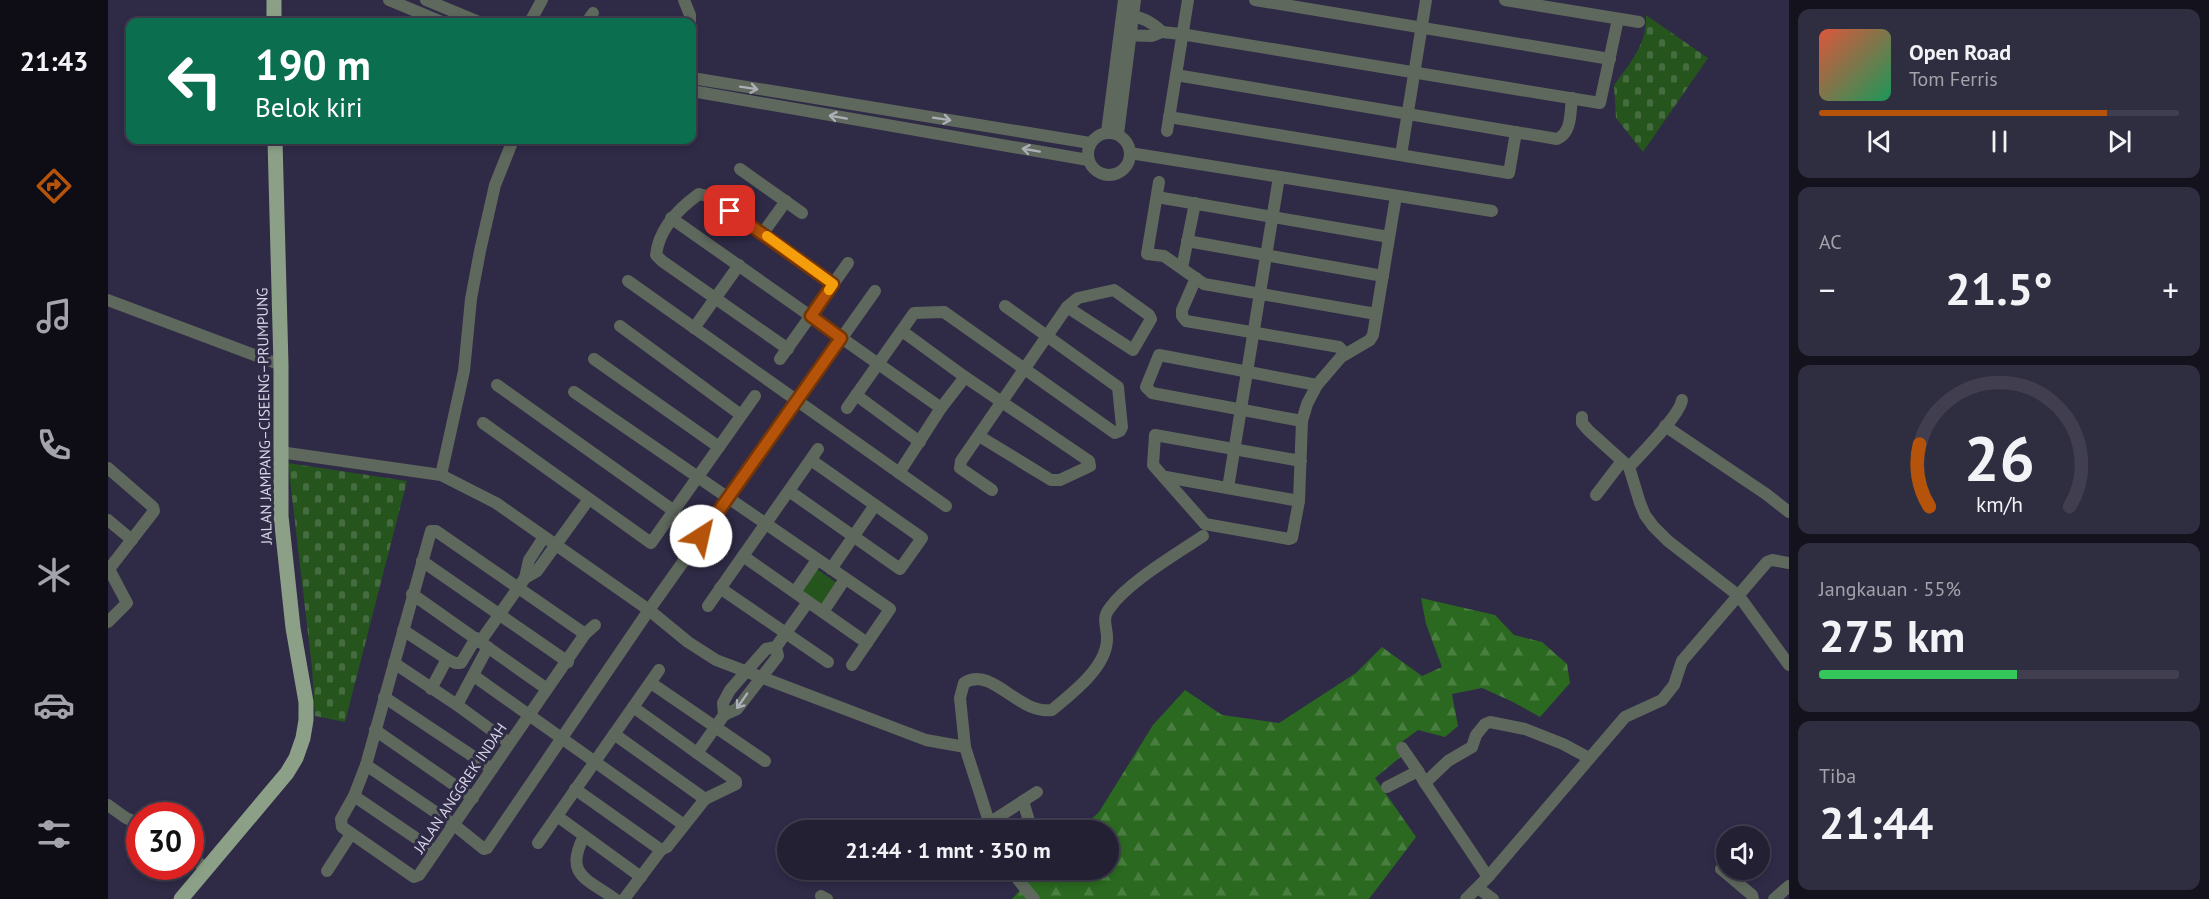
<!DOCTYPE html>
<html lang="id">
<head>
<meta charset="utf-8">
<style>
  :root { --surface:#232034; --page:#2f2d40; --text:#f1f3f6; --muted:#a3a3ac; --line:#403e4f; --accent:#b45309 }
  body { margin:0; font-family:"PT Sans",sans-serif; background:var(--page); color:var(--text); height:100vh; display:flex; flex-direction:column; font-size:22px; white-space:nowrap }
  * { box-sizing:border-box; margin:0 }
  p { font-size:20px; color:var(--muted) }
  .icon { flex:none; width:33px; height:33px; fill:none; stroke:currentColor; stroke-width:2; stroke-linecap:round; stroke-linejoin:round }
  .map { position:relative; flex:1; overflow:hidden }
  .panel { display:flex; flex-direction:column; gap:9px; padding:9px; background:#13121d; width:420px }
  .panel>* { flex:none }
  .banner { position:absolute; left:18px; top:18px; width:570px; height:126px; border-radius:12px; box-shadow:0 3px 9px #0003,0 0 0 2px var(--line); background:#0b6e4f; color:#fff; overflow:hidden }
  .fabs { position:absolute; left:1608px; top:826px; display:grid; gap:12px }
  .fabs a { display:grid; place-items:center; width:54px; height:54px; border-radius:50%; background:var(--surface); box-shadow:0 3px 9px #0003,0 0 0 2px var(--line); font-size:30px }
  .speed { position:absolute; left:18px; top:802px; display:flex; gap:12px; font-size:30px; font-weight:700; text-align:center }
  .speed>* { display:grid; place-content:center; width:78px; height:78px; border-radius:50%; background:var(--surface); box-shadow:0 3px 9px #0003,0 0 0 2px var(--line); line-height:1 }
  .speed .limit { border:9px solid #d22; background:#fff; color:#111 }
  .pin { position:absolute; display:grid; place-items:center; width:51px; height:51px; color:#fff; margin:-26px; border-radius:12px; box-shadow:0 3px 9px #0006 }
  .me { position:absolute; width:66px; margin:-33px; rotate:35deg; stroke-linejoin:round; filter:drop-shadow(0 0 4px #0008) }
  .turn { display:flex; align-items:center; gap:21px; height:126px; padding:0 30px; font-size:27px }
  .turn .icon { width:78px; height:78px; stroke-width:2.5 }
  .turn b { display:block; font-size:42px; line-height:51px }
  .big { font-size:45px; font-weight:700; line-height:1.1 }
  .panel .tile { flex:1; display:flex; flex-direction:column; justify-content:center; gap:9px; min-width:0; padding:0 21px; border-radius:12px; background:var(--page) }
  .panel .dial { align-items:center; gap:0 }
  .dial svg { height:156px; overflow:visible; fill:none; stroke:var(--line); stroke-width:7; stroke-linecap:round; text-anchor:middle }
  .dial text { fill:var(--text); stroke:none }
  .song { display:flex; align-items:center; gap:18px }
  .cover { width:72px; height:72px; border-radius:9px; background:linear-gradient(135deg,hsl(10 70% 55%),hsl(150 70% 35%)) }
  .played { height:6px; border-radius:3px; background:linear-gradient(90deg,var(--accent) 80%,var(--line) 80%) }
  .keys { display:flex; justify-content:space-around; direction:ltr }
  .heat { display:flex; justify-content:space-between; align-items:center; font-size:33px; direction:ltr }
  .charge { height:9px; border-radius:4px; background:linear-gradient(90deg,#34c759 55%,var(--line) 0) }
  .trip { position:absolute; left:669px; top:820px; width:342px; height:60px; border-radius:30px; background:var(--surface); box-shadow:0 3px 9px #0003,0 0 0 2px var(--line); font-weight:700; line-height:60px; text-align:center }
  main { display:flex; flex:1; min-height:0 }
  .menu { display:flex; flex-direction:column; width:108px; justify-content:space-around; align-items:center; background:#0e0d15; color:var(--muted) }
  .menu .icon { width:42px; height:42px }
  .menu .selected { color:var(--accent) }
  .menu b { font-size:27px; color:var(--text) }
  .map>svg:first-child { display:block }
  .forest { fill:url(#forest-firs) }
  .cemetery { fill:url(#cemetery-stones) }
  .garden { fill:#25541d }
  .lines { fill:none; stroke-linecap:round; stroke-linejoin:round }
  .minor { stroke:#5e685c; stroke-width:12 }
  .major { stroke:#8ca088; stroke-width:15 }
  .oneway { stroke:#adafb6 }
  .route-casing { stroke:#753606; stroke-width:15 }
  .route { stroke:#b45309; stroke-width:10 }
  .slow { stroke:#f59e0b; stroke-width:10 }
  .labels { text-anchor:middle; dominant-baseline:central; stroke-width:6; stroke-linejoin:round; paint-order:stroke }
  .street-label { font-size:15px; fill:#d7d5e7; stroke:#2f2a46 }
</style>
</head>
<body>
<main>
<nav class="menu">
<b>21:43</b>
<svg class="icon selected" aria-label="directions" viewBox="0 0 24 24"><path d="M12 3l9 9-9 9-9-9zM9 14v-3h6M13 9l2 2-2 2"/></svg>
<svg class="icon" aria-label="music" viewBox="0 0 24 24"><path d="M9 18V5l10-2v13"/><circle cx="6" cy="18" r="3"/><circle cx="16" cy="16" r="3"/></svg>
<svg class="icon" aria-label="phone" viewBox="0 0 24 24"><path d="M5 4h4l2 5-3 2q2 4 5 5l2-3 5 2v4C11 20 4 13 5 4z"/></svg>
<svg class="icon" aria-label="climate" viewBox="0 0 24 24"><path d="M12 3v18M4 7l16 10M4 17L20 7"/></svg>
<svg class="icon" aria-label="car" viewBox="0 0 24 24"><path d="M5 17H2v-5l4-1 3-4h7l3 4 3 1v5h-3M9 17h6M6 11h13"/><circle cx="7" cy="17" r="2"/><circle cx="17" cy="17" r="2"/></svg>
<svg class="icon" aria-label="filters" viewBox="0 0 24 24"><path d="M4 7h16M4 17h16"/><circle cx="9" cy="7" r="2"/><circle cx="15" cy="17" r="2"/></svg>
</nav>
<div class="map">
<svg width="1681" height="899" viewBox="0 0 1681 899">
  <defs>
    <pattern id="forest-firs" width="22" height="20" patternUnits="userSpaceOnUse" patternTransform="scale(1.5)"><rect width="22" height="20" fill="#2b6920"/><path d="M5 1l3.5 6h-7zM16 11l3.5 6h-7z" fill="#497e40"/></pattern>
    <pattern id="cemetery-stones" width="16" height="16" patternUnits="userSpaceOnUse" patternTransform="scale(1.5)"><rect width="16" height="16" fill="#25541d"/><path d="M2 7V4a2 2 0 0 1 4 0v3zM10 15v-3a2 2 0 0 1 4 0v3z" fill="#446c3e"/></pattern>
  </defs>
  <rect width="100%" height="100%" fill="#2f2a46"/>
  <polygon class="forest" points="1313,598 1387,615 1406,635 1434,642 1459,664 1462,683 1432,717 1405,702 1374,688 1344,694 1350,726 1337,737 1310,730 1291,744 1295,755 1267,778 1308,837 1261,899 904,899 914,888 921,870 1000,870 1000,831 971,831 991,812 1045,725 1077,690 1114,715 1171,723 1248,673 1274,647 1314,676 1334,667 1318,624"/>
  <g class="cemetery">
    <path d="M 1538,15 L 1600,58 L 1535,152 L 1508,118 L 1506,85 C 1522,64 1540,42 1538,15 Z"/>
    <polygon points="180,463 299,481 237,722 207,716 204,668"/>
  </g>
  <polygon class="garden" points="709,569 729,583 714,605 694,591"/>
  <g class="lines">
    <g class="minor">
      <polyline points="281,0 334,22"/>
      <polyline points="318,0 371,22"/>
      <polyline points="576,0 582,15 582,22"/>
      <polyline points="1147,0 1502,59"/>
      <polyline points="1397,0 1531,22"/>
      <path d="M 1018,15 C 1031,16 1044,22 1054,32"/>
      <polyline points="422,22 434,0"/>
      <polyline points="479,22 485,13"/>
      <polyline points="1012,35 1044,36 1054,32 1073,34 1492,103 1510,19"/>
      <path d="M 1068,75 L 1449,139 C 1464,133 1462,113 1464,98"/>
      <polyline points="584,78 982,143"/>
      <polyline points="584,91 980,160"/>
      <polyline points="1061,117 1401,173 1408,132"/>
      <polyline points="1059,131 1080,0"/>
      <polyline points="999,132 1016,0"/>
      <circle cx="1001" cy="154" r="21"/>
      <polyline points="1010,134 1027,0"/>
      <polyline points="1022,153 1384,211"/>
      <polyline points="1293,155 1318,0"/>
      <polyline points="632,169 694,213"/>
      <polyline points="1051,182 1039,254 1056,256 1096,284 1268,314"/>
      <polyline points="1049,197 1281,237"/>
      <polyline points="563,218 833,408"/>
      <polyline points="655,233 678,201"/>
      <polyline points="1079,241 1275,276"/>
      <polyline points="1074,268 1087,203"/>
      <polyline points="1088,278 1074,310 1074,316 1078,321 1231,347 1238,354"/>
      <polyline points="520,281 838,506"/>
      <polyline points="0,300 173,365"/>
      <polyline points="512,326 633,415"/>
      <polyline points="586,328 631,265"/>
      <polyline points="794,331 857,377 981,461 982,466 952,480 943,480 871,436"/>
      <path d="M 680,349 L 554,261 L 548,255 C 551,228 570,209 591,194 L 599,196 L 725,284"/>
      <polyline points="486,359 611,447"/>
      <polyline points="672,359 740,263"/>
      <polyline points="389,385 566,511"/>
      <polyline points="466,392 782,609 744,665"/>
      <polyline points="748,395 812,442"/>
      <polyline points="739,408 806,313 836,312 1007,433 1012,431 1014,427 1010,387 897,306"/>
      <polyline points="1474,417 1474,423 1481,431 1521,467 1532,503 1537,515 1545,526 1560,541 1631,596 1681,665"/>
      <polyline points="1194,421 1044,393 1038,387 1051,355 1209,385"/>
      <polyline points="375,423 543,543 647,396"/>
      <polyline points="1557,426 1658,494 1681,512"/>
      <polyline points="172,452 333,475 388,503 541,610 580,642 608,660 818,740 857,747 884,831"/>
      <polyline points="1193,461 1047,435 1045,465 1097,524 1181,539 1184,538 1191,501 1194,421 1199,404 1209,385 1233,357 1262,340 1265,335 1288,196"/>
      <path d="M 1521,467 C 1533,454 1572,415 1574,400"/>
      <polyline points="0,468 45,507 46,511 1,569 19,603 0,622"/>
      <polyline points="791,473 833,408 857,377"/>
      <polyline points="333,475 356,371 363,299 372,251 387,185 405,140"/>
      <polyline points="1058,477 1191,501"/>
      <polyline points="1120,488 1171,177"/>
      <polyline points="884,490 852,468 853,461 959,307 970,298 1006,290 1041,315 1043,319 1025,350 959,307"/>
      <polyline points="681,491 792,569 814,538 703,460"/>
      <polyline points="1488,495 1514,461"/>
      <polyline points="0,520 24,540"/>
      <polyline points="635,556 759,643"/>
      <polyline points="314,561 460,662"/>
      <polyline points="723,569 767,505"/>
      <polyline points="417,578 421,560 436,537"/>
      <polyline points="612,588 720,662"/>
      <polyline points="687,592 709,560"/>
      <polyline points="304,594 439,689"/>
      <polyline points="600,606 710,449"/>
      <polyline points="715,612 737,579"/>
      <polyline points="295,630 339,659"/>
      <polyline points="477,634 328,531 323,531 258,765 246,796 233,819 234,827 306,877 311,875 477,634 487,625"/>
      <polyline points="372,642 417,578 429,571 481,499"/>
      <polyline points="286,663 349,705 401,743"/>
      <polyline points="366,676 576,825"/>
      <polyline points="543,683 657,761"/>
      <polyline points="323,689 339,659 347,663 353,663 368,638"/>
      <polyline points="276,697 384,769"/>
      <polyline points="349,705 380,647"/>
      <polyline points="616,715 629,709 670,656 668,647 700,602"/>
      <polyline points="267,730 365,798"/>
      <polyline points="506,734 597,799 628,784 628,781 525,707"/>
      <path d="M 857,747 L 852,698 L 856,683 C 884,665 910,715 944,710 C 963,694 998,668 999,640 C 1000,629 993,619 1001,609 C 1020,582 1067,555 1095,536"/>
      <polyline points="1294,748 1310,771"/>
      <polyline points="589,753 616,715 615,703 622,690 658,649 668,647"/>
      <polyline points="258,765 345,824 376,849 379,848 541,610 767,291"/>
      <polyline points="1279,787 1310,771 1317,783"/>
      <polyline points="467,789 553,850 559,847 597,799"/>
      <polyline points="246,796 327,851"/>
      <polyline points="915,801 924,831"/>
      <polyline points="0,805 18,818 32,824"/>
      <polyline points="449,816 533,877"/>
      <polyline points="881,823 929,792"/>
      <path d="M 476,836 C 456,875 478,878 507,899"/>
      <polyline points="430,843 551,670"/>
      <polyline points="82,857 98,868"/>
      <polyline points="1613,869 1644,895 1645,899"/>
      <polyline points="902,870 926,899"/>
      <polyline points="219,871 243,834"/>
      <polyline points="1380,877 1317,783 1340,761 1364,747 1368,735 1377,724 1382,722 1417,729 1455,744 1481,758"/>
      <polyline points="1370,888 1385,899"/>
      <polyline points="713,896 719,899"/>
      <polyline points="516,899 553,850"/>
      <polyline points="1358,899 1380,877 1517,717 1554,700 1566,685 1574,661 1659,562 1664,560 1681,563"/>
      <polyline points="1666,899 1681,886"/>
    </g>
    <g class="major">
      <polyline points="166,0 166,22"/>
      <polyline points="73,899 179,773 188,758 195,738 198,720 198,702 185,628 173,516 173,365 167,140"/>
    </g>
  </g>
  <defs><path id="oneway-shaft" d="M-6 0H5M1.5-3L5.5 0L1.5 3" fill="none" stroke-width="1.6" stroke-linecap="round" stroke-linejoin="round" transform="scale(1.5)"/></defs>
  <g class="oneway">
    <use href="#oneway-shaft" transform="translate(641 88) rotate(9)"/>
    <use href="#oneway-shaft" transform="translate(730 117) rotate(-170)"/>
    <use href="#oneway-shaft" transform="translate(834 119) rotate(9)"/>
    <use href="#oneway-shaft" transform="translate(923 150) rotate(-170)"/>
    <use href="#oneway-shaft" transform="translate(634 701) rotate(125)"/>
  </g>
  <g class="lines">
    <defs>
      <polyline id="route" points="593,536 733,338 703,316 725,284 622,211"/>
    </defs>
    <use href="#route" class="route-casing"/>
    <use href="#route" class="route"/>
    <polyline class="slow" points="659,236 725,284 721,290"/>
  </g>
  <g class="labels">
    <g class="street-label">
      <text transform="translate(156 416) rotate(-91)">JALAN JAMPANG–CISEENG–PRUMPUNG</text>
      <text transform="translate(352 788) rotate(-56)">JALAN ANGGREK INDAH</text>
    </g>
  </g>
</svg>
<div class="fabs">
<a><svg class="icon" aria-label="sound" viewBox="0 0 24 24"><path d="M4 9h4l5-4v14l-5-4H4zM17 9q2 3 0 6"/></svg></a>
</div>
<div class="speed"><div class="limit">30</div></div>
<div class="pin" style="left:622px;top:211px;background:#d93025"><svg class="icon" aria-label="arrive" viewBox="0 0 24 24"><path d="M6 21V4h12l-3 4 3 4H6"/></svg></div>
<svg class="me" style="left:593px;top:536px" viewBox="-20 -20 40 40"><circle r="19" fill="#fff"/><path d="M0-13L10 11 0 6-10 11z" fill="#b45309"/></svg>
<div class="trip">21:44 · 1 mnt · 350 m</div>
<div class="banner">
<div class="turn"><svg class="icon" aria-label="left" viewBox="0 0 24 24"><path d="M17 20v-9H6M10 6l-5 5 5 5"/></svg><div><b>190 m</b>Belok kiri</div></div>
</div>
</div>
<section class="panel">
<div class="tile">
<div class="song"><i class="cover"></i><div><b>Open Road</b><p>Tom Ferris</p></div></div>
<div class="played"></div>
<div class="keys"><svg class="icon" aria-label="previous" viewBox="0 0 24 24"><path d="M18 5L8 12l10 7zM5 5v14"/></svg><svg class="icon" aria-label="pause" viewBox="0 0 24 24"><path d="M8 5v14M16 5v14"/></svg><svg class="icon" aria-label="next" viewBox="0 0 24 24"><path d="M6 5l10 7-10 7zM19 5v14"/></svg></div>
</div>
<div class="tile"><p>AC</p>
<div class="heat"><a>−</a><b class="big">21.5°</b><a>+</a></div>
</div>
<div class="tile dial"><svg viewBox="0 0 100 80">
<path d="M14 69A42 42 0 1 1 86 69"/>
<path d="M14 69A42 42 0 0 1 9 37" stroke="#b45309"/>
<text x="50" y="56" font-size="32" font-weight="700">26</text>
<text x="50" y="72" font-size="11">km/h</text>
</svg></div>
<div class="tile"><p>Jangkauan · 55%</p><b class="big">275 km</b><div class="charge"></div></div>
<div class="tile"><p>Tiba</p><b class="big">21:44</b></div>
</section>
</main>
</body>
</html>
